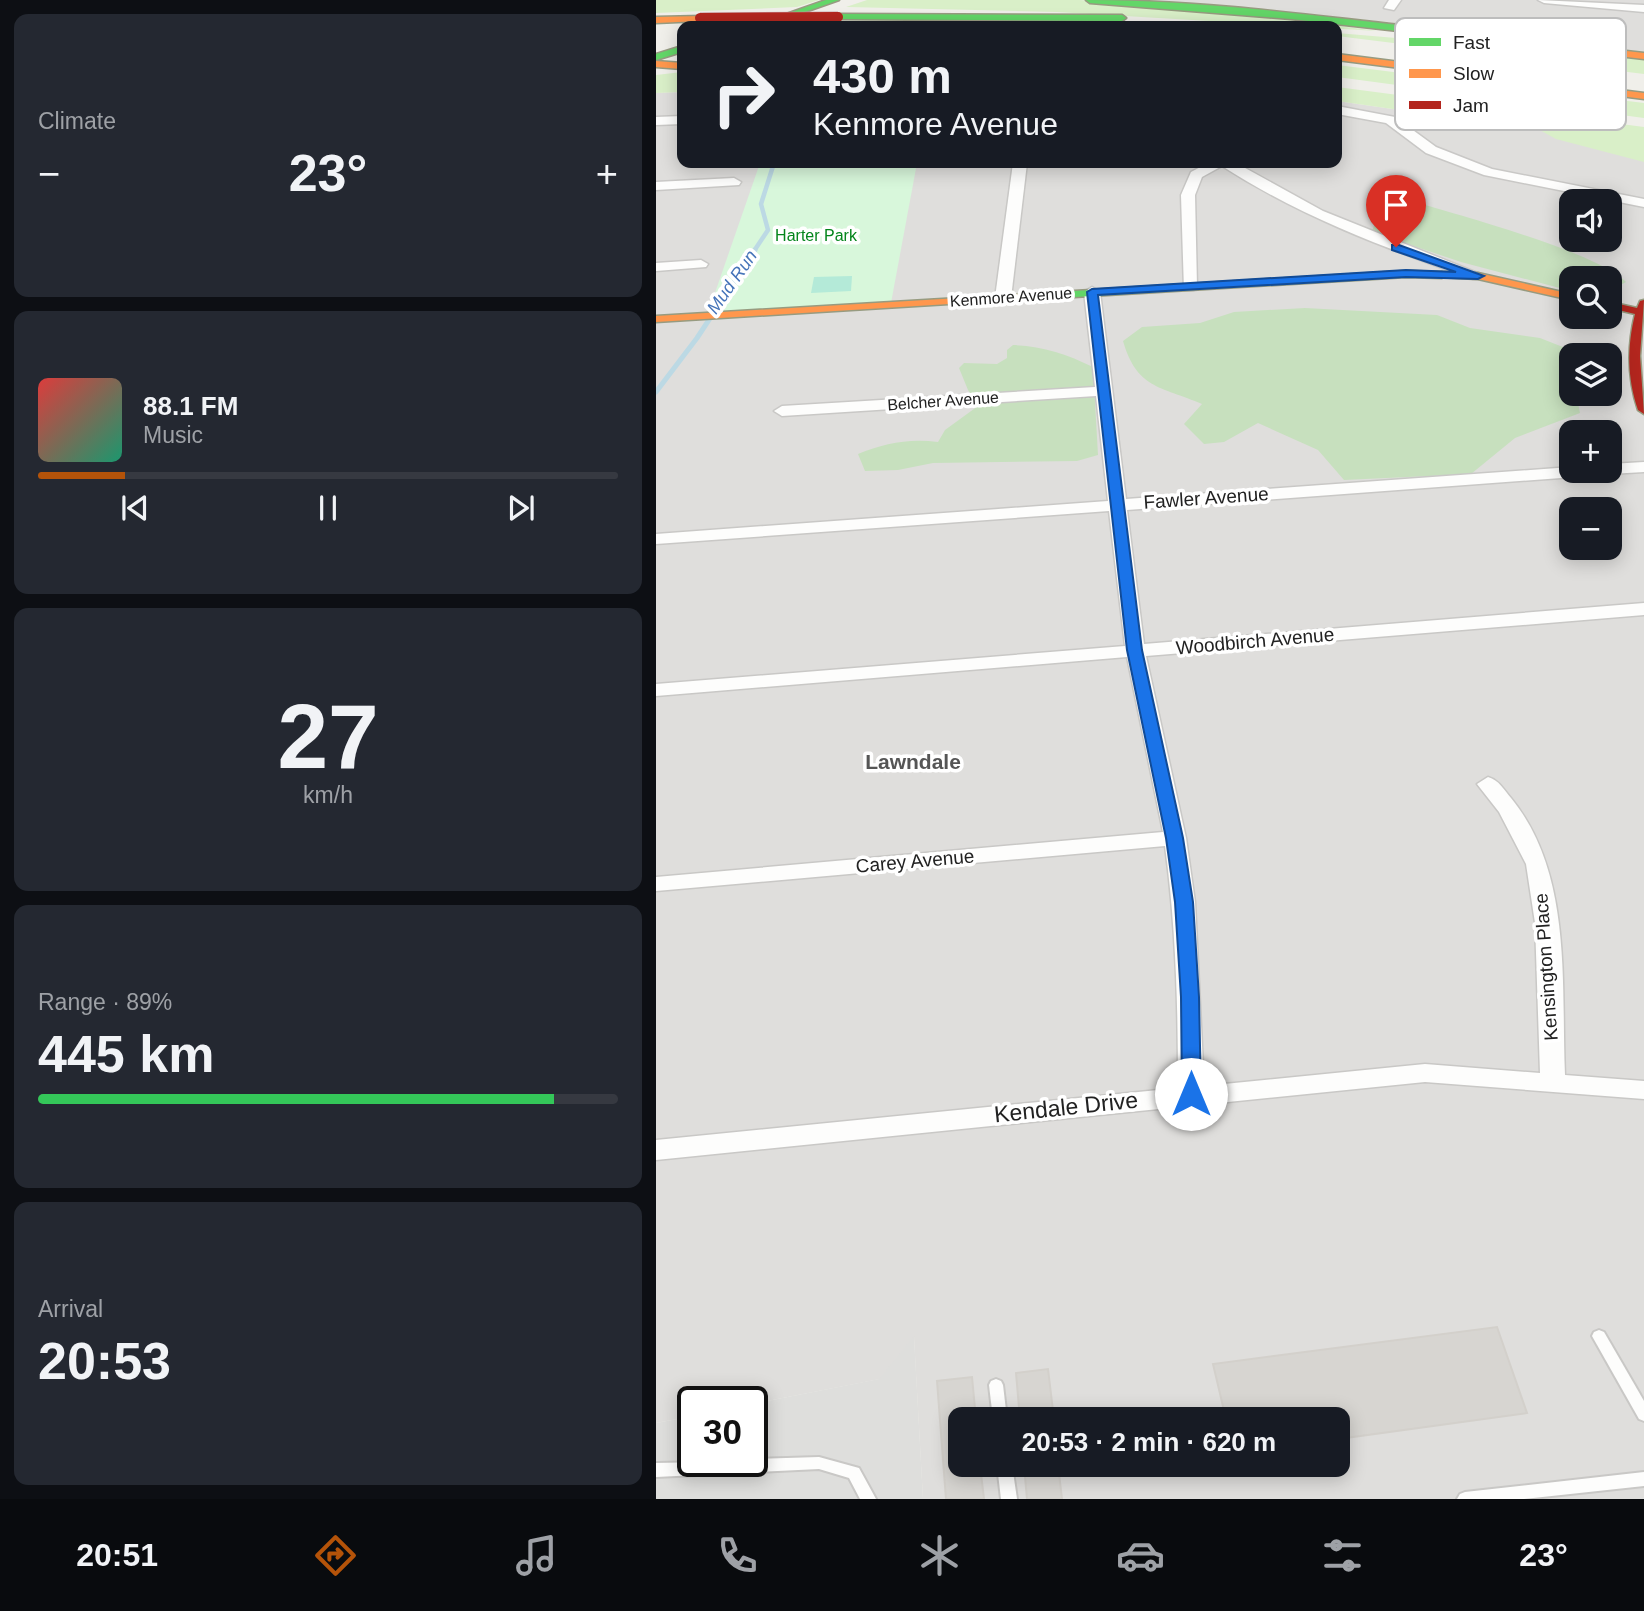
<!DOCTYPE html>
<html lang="en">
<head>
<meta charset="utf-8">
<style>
  :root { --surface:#171b24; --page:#242831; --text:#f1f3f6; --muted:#9ea1a6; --line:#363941; --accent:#b45309 }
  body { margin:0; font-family:Arial,sans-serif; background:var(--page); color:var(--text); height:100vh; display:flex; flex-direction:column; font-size:26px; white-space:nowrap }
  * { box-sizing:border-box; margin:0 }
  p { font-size:23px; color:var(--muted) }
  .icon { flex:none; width:38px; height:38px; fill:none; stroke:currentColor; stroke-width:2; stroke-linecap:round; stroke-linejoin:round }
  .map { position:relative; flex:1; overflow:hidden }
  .side { display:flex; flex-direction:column; gap:14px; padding:14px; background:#0d0f14; width:656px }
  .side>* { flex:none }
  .guide { position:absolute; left:21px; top:21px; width:665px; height:147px; border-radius:14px; box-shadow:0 4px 18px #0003; background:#171b24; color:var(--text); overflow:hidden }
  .tools { position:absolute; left:903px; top:189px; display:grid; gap:14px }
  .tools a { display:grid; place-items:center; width:63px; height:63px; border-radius:14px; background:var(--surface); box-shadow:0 4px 18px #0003; font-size:35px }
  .speed { position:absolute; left:21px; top:1386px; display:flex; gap:14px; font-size:35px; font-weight:700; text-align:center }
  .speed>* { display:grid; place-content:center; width:91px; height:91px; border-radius:50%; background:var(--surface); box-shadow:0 4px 18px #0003; line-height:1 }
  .speed .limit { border:4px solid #111; border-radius:10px; background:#fff; color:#111 }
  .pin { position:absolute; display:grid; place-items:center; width:60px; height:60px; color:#fff; margin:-72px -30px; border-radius:50% 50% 50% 0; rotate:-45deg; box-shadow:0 0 7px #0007 }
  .pin .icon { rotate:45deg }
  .me { position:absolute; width:77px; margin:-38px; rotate:0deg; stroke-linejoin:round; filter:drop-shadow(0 0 5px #0008) }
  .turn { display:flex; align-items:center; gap:24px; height:147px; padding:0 21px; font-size:32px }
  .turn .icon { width:91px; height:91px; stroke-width:2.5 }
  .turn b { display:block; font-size:49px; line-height:60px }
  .big { font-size:52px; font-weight:700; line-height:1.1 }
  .side .widget { flex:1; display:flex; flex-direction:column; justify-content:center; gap:10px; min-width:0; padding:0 24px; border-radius:14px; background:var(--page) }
  .side .dial { align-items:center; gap:0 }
  .dial b { font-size:91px; line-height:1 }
  .song { display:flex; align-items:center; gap:21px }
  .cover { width:84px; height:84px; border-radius:10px; background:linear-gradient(135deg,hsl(0 70% 55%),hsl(160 70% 35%)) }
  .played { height:7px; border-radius:4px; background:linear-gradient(90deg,var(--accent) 15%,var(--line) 15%) }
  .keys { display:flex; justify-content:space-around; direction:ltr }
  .heat { display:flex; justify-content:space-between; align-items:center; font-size:38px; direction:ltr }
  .charge { height:10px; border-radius:5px; background:linear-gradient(90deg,#34c759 89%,var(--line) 0) }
  .trip { position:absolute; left:292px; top:1407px; width:402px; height:70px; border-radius:14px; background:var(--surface); box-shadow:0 4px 18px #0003; font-weight:700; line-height:70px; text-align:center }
  .tabs { display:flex; height:112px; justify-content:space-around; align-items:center; background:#090b0e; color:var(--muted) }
  .tabs .icon { width:49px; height:49px }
  .tabs .active { color:var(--accent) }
  .tabs b { font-size:32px; color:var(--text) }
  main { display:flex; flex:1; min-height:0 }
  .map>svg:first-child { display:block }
  .residential { fill:#dfdedc; fill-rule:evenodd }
  .religious { fill:#dededc }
  .grass { fill:#d9efc8 }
  .forest { fill:#c7e0be }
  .park { fill:#d8f7db }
  .pitch { fill:#b4ead8 }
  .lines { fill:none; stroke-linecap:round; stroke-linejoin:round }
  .stream-far1 { stroke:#bcd9e4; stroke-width:4.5 }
  .stream { stroke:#bcd9e4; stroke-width:5 }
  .building { fill:#d7d5d1; stroke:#d3d0cb; stroke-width:2 }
  .lane-casing { stroke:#c9c8c6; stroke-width:4 }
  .street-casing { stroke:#c9c8c6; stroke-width:3 }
  .fast-casing { stroke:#979b80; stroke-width:3 }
  .slow-casing { stroke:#979b80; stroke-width:3 }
  .jam-casing { stroke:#979b80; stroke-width:3 }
  .lane { fill:#fdfdfc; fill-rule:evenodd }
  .street { fill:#fdfdfc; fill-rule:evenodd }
  .fast { fill:#63d668; fill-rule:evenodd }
  .slow { fill:#ff974d; fill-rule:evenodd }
  .jam { fill:#b3261e; fill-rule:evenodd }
  .jam-bridge-casing { stroke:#c7a0a7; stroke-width:11; stroke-linecap:butt }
  .jam-bridge { stroke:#b3261e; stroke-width:10 }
  .route { fill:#1a73e8; stroke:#114b97; stroke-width:2 }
  .labels { text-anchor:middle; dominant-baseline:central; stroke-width:7; stroke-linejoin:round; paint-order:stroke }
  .far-park-label { font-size:16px; fill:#05851c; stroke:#fff }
  .far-street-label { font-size:16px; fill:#222; stroke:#fff }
  .far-water-label { font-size:18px; font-style:italic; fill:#4674b9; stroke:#fff }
  .street-label { font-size:19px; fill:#222; stroke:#fff }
  .neighbourhood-label { font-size:21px; font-weight:bold; fill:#555; stroke:#fff }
  .near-street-label { font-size:23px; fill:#222; stroke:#fff }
  .key { fill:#fff; stroke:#bdbdbd; stroke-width:2 }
  .key-label { font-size:19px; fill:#222 }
</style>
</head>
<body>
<main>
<section class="side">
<div class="widget"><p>Climate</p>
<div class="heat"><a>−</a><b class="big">23°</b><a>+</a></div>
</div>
<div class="widget">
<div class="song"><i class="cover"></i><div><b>88.1 FM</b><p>Music</p></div></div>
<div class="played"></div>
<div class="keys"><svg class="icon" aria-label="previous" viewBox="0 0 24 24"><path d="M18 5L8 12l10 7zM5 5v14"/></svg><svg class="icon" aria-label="pause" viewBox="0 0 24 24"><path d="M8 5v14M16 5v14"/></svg><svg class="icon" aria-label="next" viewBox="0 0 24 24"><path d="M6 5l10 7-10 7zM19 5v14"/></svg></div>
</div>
<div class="widget dial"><b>27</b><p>km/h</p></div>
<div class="widget"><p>Range · 89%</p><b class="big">445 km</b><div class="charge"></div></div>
<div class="widget"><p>Arrival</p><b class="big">20:53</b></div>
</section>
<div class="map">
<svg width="988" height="1499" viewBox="0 0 988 1499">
  <rect width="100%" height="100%" fill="#f0efea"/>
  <g class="residential">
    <polygon points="488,0 988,0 988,52 732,22"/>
    <path d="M 26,92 L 26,163 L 681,163 L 681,101 L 792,117 L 988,133 L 988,1499 L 267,1499 L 258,1337 L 224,1379 L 96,1404 L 37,1402 L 37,1416 L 0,1423 L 0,93 ZM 915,201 L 954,201 L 954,240 L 915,240 ZM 915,278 L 954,278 L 954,317 L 915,317 ZM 915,355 L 954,355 L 954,394 L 915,394 ZM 915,432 L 954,432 L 954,471 L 915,471 ZM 915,509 L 954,509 L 954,548 L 915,548 ZM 304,1419 L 682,1419 L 682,1465 L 304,1465 Z"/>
  </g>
  <polygon class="religious" points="258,1336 267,1499 0,1499 0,1423 37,1416 37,1461 96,1461 96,1404 223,1379"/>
  <g class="grass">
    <polygon points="0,0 163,0 141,7 0,13"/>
    <polygon points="211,0 424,0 601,15 721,31 401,12 190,7"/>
    <polygon points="681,33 988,59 988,74 681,36"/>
    <polygon points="681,65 988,103 988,118 681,77"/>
    <polygon points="26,72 26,92 0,93 0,75"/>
    <polygon points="681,87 988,127 988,162 900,139 871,123 792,117 681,101"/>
  </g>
  <g class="forest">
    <path d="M 743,202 L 759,202 C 803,215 943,253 970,282 L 961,287 L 960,292 L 954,294 L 954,278 L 915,278 L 915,291 L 805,262 L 716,232 L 719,222 L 737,211 Z"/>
    <path d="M 649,308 L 781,315 L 814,328 L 884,338 L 927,355 L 915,355 L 915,371 L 910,375 L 915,394 L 920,394 L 924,413 L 859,438 L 815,474 L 688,480 L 662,450 L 602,423 L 568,442 L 548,444 L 528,424 L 546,404 C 504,386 481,389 467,341 L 486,327 L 544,323 L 578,312 Z"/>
    <path d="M 357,345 C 386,346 411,354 437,367 L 442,455 L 421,461 L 277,463 L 242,470 L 209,471 L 202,454 C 228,443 254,438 282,442 L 289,430 L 322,406 L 312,390 L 303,368 L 308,363 L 341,364 L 351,358 L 351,350 Z"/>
  </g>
  <polygon class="park" points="104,163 261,163 235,303 52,313"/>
  <polygon class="pitch" points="196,276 195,291 155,293 158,277"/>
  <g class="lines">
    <polyline class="stream-far1" points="98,251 112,230 105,204 118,163"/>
    <polyline class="stream" points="0,392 41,338 99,250"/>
  </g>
  <g class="building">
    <polygon points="841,1327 871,1413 682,1439 682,1419 570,1419 557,1364"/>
    <polygon points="392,1369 398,1419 364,1419 360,1373"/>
    <polygon points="316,1377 320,1419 304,1419 304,1465 324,1465 328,1499 290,1499 281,1381"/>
    <polygon points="368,1465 402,1465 406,1499 371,1499"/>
  </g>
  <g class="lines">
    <defs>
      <g id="lane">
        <polygon points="943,1330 948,1332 988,1401 988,1421 983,1419 936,1336 938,1332"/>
        <polygon points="340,1379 345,1381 347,1385 351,1419 337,1419 333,1385 335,1381"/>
        <polygon points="163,1457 203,1468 220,1499 204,1499 193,1478 163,1469 0,1477 0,1463 96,1461 96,1459"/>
        <polygon points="341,1465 356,1465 361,1499 345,1499"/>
        <polygon points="988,1472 988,1486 868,1499 801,1499 804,1494 809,1492"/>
      </g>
      <g id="street">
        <polygon points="733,0 745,0 738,10 728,8"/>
        <polygon points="882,0 988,5 988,12 888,3"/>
        <polygon points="681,106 739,117 780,147 836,169 988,199 988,207 828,175 770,153 730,123 681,114"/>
        <polygon points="26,116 26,124 0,125 0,117"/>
        <polygon points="357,163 371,163 355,298 347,303 339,298"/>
        <path d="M 552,163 L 580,163 L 667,211 L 829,276 L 827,279 L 817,279 C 729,248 645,217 566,166 L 546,177 L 539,195 L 541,287 L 538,290 L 528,290 L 525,195 L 535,172 Z"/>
        <polygon points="78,178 85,182 83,185 0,190 0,182"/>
        <polygon points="45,260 52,264 50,267 0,271 0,263"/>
        <path d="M 436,287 L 444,292 L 470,499 L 915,467 L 915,471 L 941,471 L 932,476 L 471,510 L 488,644 L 988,603 L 988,615 L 490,656 L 530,838 L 539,902 L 548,1086 L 769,1064 L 884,1073 L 879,923 L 870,864 L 843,812 L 821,784 L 832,777 C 843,780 848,790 855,798 C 917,874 905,983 909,1075 L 988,1081 L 988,1099 L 769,1082 L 0,1160 L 0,1140 L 522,1088 C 522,1007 520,927 509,846 L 0,891 L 0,877 L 507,832 L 471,657 L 0,696 L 0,684 L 469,646 L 453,511 L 0,544 L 0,534 L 452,501 L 440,396 L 126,416 L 118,411 L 126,406 L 439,387 L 428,292 Z"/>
        <polygon points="988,462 988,472 954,474 946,471 954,471 954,464"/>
      </g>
      <g id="fast">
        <polygon points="170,0 183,0 126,20 119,18"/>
        <path d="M 430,0 C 549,0 669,17 787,30 L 791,33 L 787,36 L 635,19 L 434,3 Z"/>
        <polygon points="182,14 466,15 470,18 466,21 179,19 178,17"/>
        <polygon points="26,46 26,52 0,60 0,54"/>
        <polygon points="750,271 786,272 792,275 786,278 750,277 402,298 396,295 402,292"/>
      </g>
      <g id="slow">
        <polygon points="47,16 47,20 44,21 0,23 0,17"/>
        <polygon points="787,30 988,53 988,59 784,35 784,31"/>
        <polygon points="681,54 988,93 988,99 681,60"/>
        <polygon points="0,61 26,63 26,69 0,67"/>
        <polygon points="786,272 822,273 915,294 915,300 822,279 782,277 782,273"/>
        <polygon points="402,292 406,293 406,297 0,322 0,316"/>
      </g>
      <path id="jam" d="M 988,300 L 984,356 L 988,414 L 982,410 C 971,377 971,347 979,314 L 954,308 L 954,302 L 981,308 L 984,301 Z"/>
    </defs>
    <use href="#lane" class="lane-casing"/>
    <use href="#street" class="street-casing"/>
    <use href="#fast" class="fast-casing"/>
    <use href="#slow" class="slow-casing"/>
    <use href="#jam" class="jam-casing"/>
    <use href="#lane" class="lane"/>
    <use href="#street" class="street"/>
    <use href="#fast" class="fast"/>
    <use href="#slow" class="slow"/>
    <use href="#jam" class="jam"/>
    <defs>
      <polyline id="jam-bridge" points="44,18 182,17"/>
    </defs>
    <use href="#jam-bridge" class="jam-bridge-casing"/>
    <use href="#jam-bridge" class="jam-bridge"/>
  </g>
  <polygon class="route" points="736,245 743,245 828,276 822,279 750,277 442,295 486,650 527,838 537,902 543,997 545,1094 535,1101 526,1094 525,997 519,902 510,838 471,650 431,292 436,289 750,270 800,272 736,250"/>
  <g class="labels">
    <g class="far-park-label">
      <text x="160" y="235">Harter Park</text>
    </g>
    <g class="far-street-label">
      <text transform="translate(355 297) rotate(-4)">Kenmore Avenue</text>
      <text transform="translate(287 401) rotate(-4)">Belcher Avenue</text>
    </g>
    <g class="far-water-label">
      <text transform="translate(76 282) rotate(-55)">Mud Run</text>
    </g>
    <g class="street-label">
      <text transform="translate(550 498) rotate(-4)">Fawler Avenue</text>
      <text transform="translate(599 641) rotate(-5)">Woodbirch Avenue</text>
      <text transform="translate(259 861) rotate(-5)">Carey Avenue</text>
      <text transform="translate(890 967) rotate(-94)">Kensington Place</text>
    </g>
    <g class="neighbourhood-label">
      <text x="257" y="761">Lawndale</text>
    </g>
    <g class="near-street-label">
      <text transform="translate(410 1107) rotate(-6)">Kendale Drive</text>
    </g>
  </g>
  <rect x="739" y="18" width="231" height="112" rx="10" class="key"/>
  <rect x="753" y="38" width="32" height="8" fill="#63d668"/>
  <rect x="753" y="69" width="32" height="9" fill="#ff974d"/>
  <rect x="753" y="101" width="32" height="8" fill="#b3261e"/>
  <g class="key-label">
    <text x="797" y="49">Fast</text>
    <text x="797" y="80">Slow</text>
    <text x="797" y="112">Jam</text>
  </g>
</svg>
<div class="tools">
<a><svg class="icon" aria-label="sound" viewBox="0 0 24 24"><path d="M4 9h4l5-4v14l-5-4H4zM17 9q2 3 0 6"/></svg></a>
<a><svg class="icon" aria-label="search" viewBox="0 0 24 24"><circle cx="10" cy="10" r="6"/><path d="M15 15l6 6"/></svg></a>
<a><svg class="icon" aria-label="layers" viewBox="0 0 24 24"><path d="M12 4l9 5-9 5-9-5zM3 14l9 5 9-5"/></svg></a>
<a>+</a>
<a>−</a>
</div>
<div class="speed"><div class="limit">30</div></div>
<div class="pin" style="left:740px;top:247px;background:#d93025"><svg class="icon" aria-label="arrive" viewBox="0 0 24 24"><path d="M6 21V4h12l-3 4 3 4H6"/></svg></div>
<svg class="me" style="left:535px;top:1094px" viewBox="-20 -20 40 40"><circle r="19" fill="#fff"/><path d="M0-13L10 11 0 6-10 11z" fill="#1a73e8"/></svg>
<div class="trip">20:53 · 2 min · 620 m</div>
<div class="guide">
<div class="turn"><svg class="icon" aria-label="right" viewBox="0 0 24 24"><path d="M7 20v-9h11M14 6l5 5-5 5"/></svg><div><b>430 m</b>Kenmore Avenue</div></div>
</div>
</div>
</main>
<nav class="tabs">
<b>20:51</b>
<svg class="icon active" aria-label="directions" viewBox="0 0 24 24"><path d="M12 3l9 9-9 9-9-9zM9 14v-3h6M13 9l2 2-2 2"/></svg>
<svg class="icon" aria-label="music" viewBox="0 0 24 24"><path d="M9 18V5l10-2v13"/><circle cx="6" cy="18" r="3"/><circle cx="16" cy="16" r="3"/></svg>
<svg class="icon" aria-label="phone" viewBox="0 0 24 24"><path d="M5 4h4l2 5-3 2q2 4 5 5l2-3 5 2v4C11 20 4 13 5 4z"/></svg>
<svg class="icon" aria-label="climate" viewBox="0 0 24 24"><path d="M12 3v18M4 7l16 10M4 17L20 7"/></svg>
<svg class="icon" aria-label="car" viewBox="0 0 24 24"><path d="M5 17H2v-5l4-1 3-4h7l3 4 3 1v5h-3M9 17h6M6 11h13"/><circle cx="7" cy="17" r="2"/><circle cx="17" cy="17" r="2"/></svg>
<svg class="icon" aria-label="filters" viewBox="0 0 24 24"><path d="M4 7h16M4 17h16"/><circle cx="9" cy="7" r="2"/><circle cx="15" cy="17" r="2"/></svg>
<b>23°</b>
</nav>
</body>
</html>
